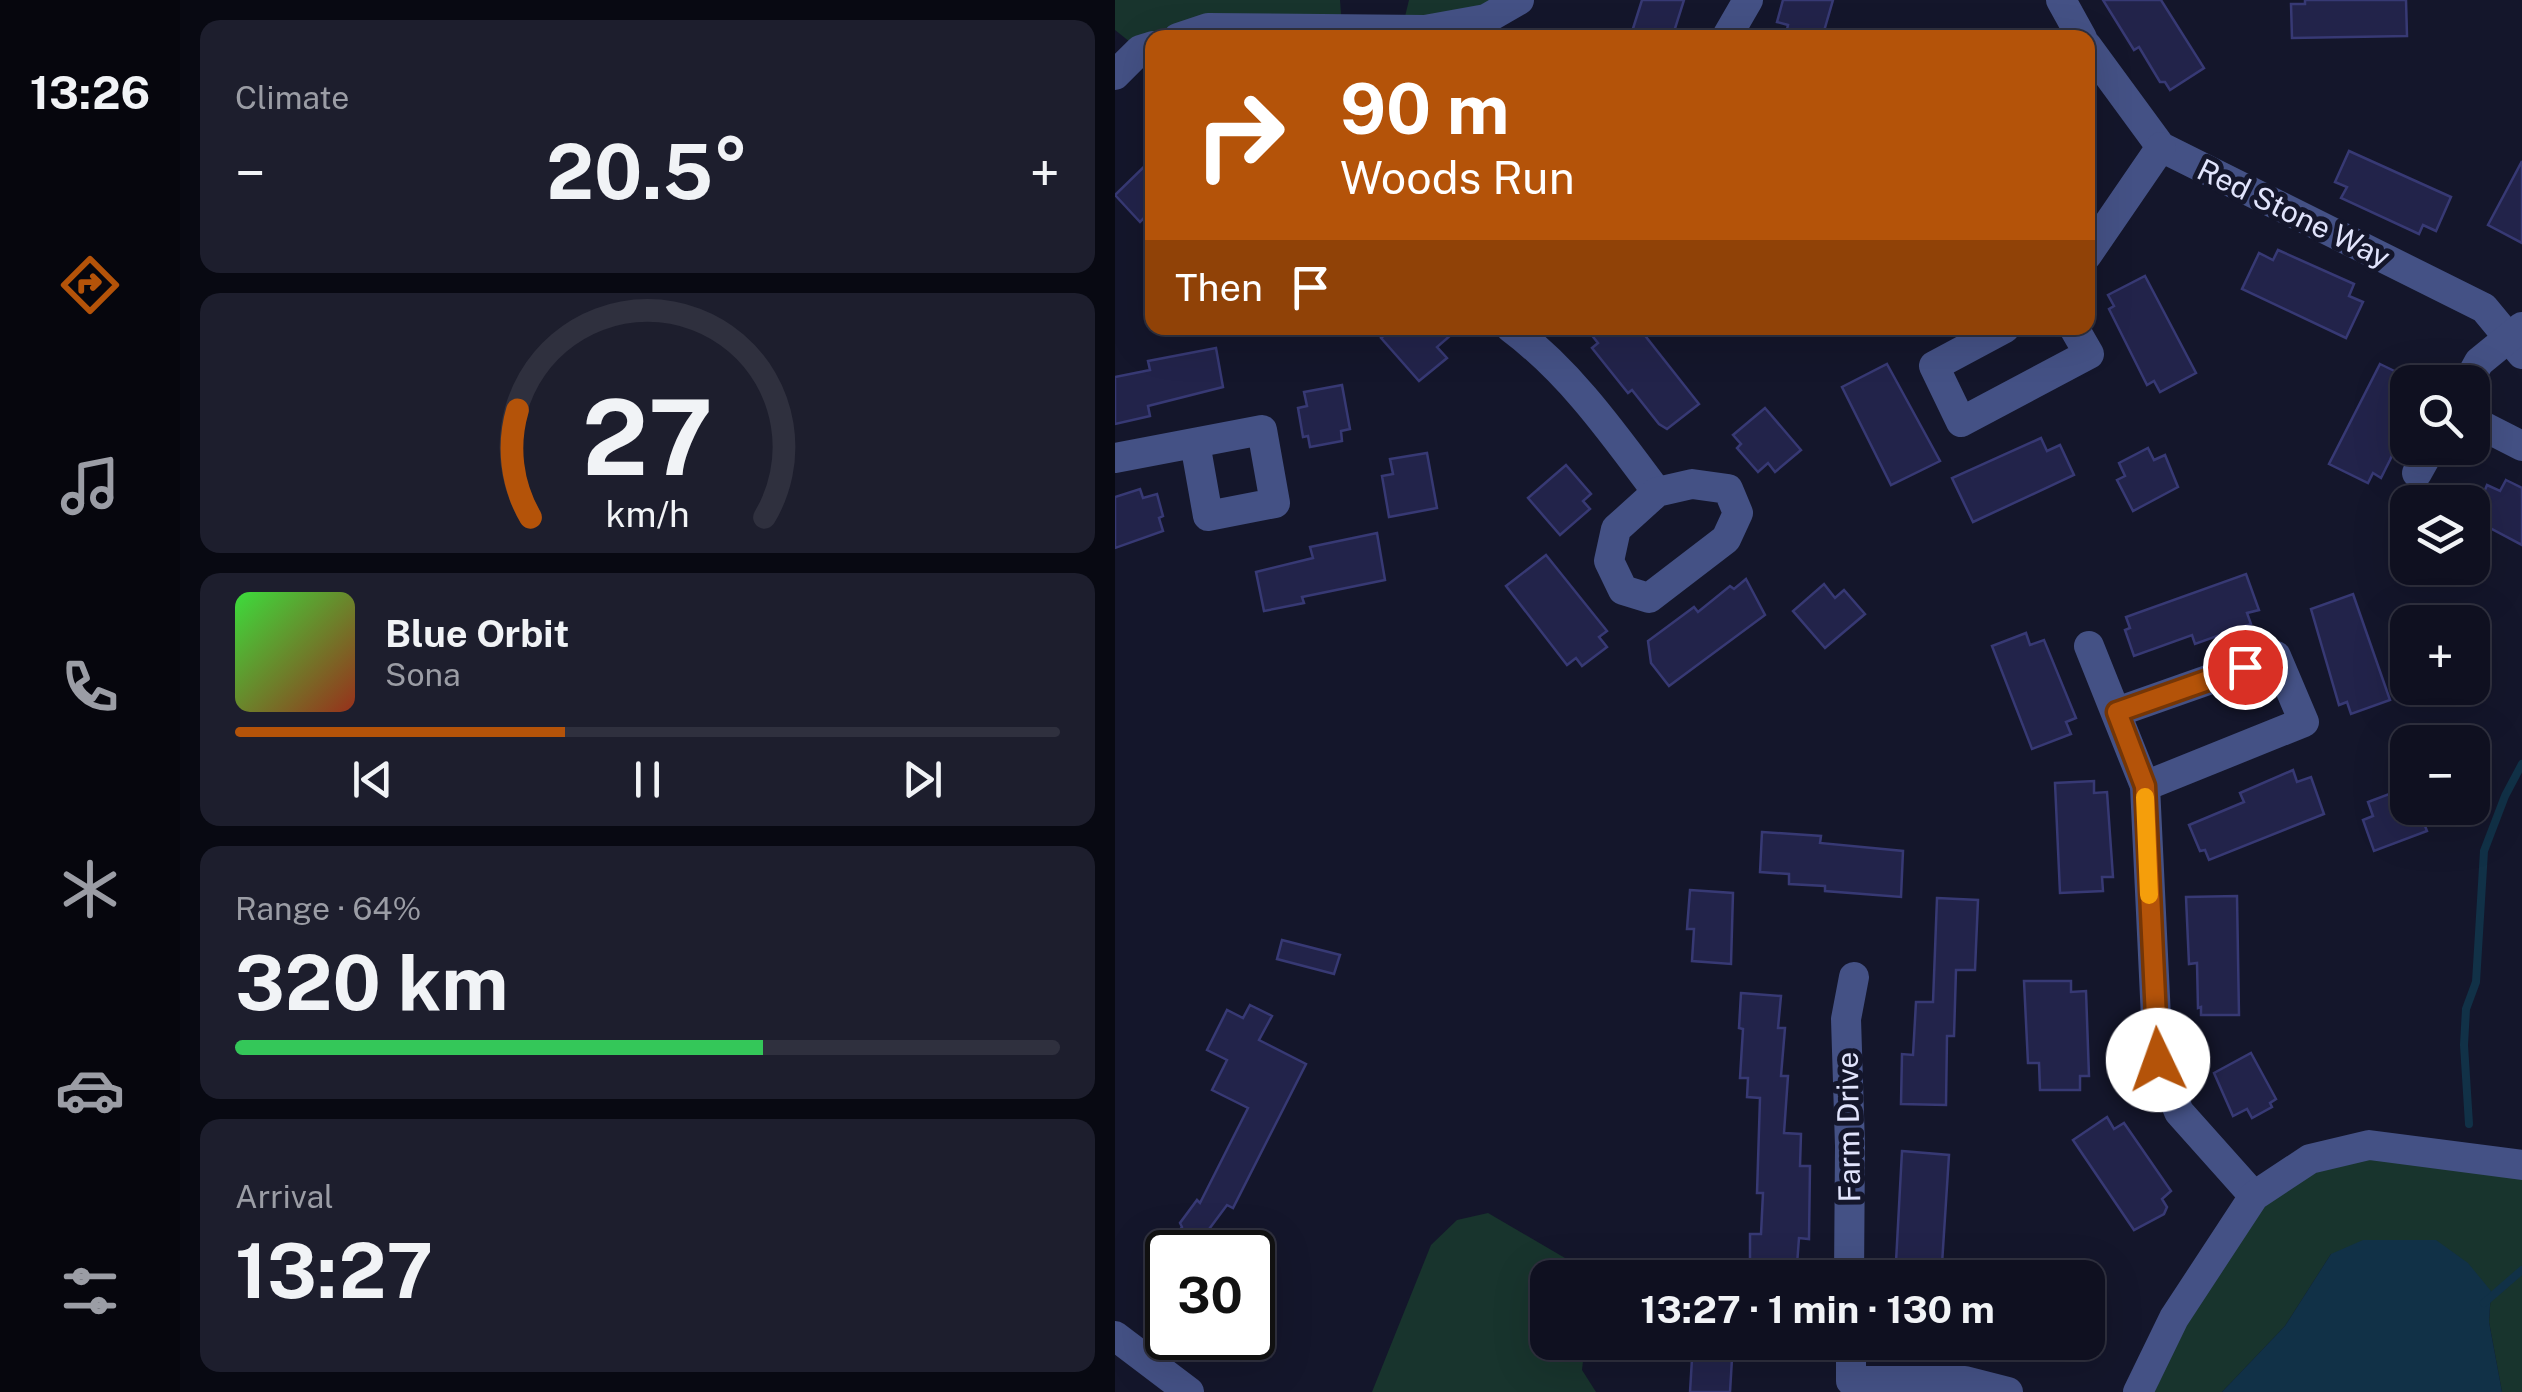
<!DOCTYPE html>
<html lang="en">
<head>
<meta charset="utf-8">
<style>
  :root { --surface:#0f1020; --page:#1d1e2d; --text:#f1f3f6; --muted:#9b9da5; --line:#2f303e; --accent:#b45309 }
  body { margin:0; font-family:"Public Sans",sans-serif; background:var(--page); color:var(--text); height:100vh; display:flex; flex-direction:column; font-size:38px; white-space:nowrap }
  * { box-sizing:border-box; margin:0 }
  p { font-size:32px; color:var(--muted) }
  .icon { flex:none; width:55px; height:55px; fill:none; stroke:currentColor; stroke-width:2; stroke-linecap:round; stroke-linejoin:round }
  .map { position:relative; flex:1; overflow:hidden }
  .panel { display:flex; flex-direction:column; gap:20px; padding:20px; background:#080912; width:935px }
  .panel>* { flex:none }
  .top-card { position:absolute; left:30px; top:30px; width:950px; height:305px; border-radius:20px; box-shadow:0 10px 40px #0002,0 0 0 2px var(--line); background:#b45309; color:#fff; overflow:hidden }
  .controls { position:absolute; left:1275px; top:365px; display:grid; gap:20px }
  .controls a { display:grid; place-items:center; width:100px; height:100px; border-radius:20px; background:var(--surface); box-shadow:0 10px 40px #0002,0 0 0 2px var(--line); font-size:50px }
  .speed { position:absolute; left:30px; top:1230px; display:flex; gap:20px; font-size:50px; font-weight:700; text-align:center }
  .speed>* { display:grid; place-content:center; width:130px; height:130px; border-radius:50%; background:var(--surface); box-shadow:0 10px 40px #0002,0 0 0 2px var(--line); line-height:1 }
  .speed .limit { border:5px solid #111; border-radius:15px; background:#fff; color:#111 }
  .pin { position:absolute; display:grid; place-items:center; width:85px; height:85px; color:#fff; margin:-42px; border:5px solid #fff; border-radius:50%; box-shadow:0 2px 10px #0007 }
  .me { position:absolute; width:110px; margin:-55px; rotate:357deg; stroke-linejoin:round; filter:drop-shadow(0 0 8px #0008) }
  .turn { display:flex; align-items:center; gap:35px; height:210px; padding:0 30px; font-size:45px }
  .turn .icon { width:130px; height:130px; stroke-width:2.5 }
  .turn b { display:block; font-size:70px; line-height:85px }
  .then { display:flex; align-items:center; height:95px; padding:0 30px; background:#0003; gap:20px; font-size:38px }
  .big { font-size:75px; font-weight:700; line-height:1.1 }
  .panel .card { flex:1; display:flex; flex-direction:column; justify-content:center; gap:15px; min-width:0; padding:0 35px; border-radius:20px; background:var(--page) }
  .panel .dial { align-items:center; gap:0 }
  .dial svg { height:260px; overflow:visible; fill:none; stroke:var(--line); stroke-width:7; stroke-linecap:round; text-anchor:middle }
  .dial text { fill:var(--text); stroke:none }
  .song { display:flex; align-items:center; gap:30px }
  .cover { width:120px; height:120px; border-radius:15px; background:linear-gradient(135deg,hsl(120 70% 55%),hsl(10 70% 35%)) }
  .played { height:10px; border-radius:5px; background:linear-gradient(90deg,var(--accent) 40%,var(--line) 40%) }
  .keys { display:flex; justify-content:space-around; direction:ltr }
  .heat { display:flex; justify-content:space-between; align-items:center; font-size:55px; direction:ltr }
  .charge { height:15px; border-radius:8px; background:linear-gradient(90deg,#34c759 64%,var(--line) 0) }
  .trip { position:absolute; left:415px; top:1260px; width:575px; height:100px; border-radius:20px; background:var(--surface); box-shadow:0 10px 40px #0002,0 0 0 2px var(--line); font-weight:700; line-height:100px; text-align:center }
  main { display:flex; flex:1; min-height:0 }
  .menu { display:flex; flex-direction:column; width:180px; justify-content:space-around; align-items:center; background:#06060d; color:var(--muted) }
  .menu .icon { width:70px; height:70px }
  .menu .selected { color:var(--accent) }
  .menu b { font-size:45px; color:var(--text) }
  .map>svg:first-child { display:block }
  .green { fill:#18342d }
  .water { fill:#113147 }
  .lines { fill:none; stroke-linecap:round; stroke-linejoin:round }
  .stream { stroke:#113147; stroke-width:8 }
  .building { fill:#22234a; stroke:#373974; stroke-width:2.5 }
  .minor { stroke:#445185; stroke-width:30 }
  .route-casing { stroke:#753606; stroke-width:25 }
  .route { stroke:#b45309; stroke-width:18 }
  .slow { stroke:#f59e0b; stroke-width:18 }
  .labels { text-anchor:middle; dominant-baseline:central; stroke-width:10; stroke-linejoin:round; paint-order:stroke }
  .street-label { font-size:30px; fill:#e1e4fc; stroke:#14162b }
</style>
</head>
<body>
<main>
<nav class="menu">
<b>13:26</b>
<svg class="icon selected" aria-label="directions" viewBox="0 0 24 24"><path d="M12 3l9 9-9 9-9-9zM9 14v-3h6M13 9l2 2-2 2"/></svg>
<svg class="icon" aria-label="music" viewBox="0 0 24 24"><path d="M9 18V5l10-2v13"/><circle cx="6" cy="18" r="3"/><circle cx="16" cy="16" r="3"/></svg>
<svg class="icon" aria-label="phone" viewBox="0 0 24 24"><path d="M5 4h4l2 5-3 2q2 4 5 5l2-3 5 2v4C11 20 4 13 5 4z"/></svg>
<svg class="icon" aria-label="climate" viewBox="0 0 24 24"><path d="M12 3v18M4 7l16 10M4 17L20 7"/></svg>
<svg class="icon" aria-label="car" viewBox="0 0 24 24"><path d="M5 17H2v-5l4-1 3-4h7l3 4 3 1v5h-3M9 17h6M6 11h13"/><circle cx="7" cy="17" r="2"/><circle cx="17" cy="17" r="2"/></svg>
<svg class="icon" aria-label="filters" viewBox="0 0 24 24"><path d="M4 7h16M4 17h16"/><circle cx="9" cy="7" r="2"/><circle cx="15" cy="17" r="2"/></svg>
</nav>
<section class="panel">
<div class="card"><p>Climate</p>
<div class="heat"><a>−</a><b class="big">20.5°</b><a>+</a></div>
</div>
<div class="card dial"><svg viewBox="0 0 100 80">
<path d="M14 69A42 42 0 1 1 86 69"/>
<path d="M14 69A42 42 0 0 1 10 36" stroke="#b45309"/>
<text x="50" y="56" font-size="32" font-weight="700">27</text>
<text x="50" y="72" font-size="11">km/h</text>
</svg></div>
<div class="card">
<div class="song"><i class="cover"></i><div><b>Blue Orbit</b><p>Sona</p></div></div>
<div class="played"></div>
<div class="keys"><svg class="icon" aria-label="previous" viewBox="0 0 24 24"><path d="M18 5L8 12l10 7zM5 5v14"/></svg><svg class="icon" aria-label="pause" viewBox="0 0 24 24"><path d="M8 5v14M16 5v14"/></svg><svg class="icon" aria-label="next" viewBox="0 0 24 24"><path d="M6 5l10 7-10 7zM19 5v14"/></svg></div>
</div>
<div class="card"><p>Range · 64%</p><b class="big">320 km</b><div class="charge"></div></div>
<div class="card"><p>Arrival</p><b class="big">13:27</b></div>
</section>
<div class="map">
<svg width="1407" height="1392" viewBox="0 0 1407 1392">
  <rect width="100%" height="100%" fill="#14162b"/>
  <g class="green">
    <polygon points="0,0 225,0 227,28 25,50 0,30"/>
    <polygon points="294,0 404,0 287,29"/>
    <polygon points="1254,1145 1407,1165 1407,1392 1387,1392 1374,1322 1376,1291 1216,1254 1170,1326 1107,1392 1023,1392 1139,1196"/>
    <polygon points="373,1213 479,1275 479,1277 432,1278 432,1342 470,1343 467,1370 481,1392 257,1392 316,1245 342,1220"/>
  </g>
  <polygon class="water" points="1248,1240 1321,1240 1353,1263 1376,1291 1374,1322 1387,1392 1107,1392 1170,1326 1216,1254"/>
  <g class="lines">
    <g class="stream">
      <polyline points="1354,1124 1349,1045 1351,1009 1361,982 1369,851 1390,796 1407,764"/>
      <polyline points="1369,1303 1407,1270"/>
    </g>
  </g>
  <g class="building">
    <polygon points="527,0 569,0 557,38 515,38"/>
    <polygon points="668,0 718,0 707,38 670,38 673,25 662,22"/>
    <polygon points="988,0 1046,0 1089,68 1055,90 1050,82 1045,82 1024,47 1019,50"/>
    <polygon points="1190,0 1291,0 1292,36 1177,38 1176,4 1190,4"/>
    <polygon points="1234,151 1336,197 1321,231 1308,225 1304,234 1226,198 1232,187 1220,182"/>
    <polygon points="38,158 38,209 25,222 0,195"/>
    <polygon points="1407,161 1407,243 1373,225"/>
    <polygon points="1163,250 1239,284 1234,296 1248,302 1231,338 1127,289 1144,253 1158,260"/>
    <polygon points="1030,276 1081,373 1045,392 1039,381 1032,385 994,309 999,306 993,295"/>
    <polygon points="278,328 344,328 322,347 332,358 304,381 266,338"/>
    <polygon points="471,328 524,328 584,404 552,429 544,424 517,390 513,393 477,348 483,343"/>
    <polygon points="101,348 108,387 33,406 35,416 0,424 0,377 35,370 33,361"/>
    <polygon points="772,364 825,461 776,485 727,387"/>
    <polygon points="1265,364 1300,381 1292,382 1292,422 1275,460 1266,478 1258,473 1253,483 1214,464"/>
    <polygon points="227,385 235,429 226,431 227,441 195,447 193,436 188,437 183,408 192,406 189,392"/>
    <polygon points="650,408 686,450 660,472 653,463 643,472 622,448 626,444 618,435"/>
    <polygon points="926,438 932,451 945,445 959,475 858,522 837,478"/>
    <polygon points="1033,448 1039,460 1050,455 1063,487 1018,511 1002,480 1010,476 1004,463"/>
    <polygon points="312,453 322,508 274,517 267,476 278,474 275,459"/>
    <polygon points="451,465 476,494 468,501 475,509 445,535 413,498"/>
    <polygon points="1391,480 1407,488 1407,545 1358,519 1372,485 1385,491"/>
    <polygon points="25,489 28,498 42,494 48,516 44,518 48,531 0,548 0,497"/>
    <polygon points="262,533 270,580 187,597 189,603 149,611 141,572 198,558 195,547"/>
    <polygon points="431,555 492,631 484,637 492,647 467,666 461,658 452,665 391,586"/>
    <polygon points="1131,574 1144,610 1132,613 1136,624 1080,644 1077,635 1019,656 1010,630 1015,628 1011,617"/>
    <polygon points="631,579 650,615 554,686 536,663 533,641 579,607 583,612 615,586 619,589"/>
    <polygon points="709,584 720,598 729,590 750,614 710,648 678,611"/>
    <polygon points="1238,594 1275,700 1236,714 1232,702 1224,705 1196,609"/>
    <polygon points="911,633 915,645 929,640 961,718 951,722 956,734 917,749 877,646"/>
    <polygon points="1178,770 1182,782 1196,777 1209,814 1094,860 1090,850 1085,851 1074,825 1129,802 1125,793"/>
    <polygon points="979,781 979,793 992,792 998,877 987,877 988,891 945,893 940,783"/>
    <polygon points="1282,791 1286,802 1292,800 1292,808 1303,808 1312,831 1259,851 1248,820 1258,816 1253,802"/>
    <polygon points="647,832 706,836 705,843 788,851 786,897 710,891 710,886 674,884 674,874 645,872"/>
    <polygon points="575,890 618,893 616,964 577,961 579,929 572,929"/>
    <polygon points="1122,896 1124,1015 1086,1015 1086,1007 1083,1008 1082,963 1074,964 1071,897"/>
    <polygon points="822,898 863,900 860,970 841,970 839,1036 832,1036 831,1105 786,1104 787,1054 798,1055 801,1002 818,1002"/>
    <polygon points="167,940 225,955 219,974 162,959"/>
    <polygon points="909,981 956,981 956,992 971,991 974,1076 965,1076 965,1090 925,1090 924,1063 913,1063"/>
    <polygon points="626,993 666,996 663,1028 670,1028 666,1076 673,1076 669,1133 686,1134 685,1166 695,1166 694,1239 684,1238 681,1278 635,1278 635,1234 646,1234 648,1193 642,1193 645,1098 632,1097 633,1078 625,1078 628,1029 624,1028"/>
    <polygon points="135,1005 157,1016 144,1040 191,1064 118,1208 112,1205 89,1236 93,1240 84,1252 61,1252 67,1245 58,1239 67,1227 65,1223 82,1200 85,1203 133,1108 97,1090 112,1060 92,1050 112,1010 128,1018"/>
    <polygon points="1136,1053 1161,1099 1155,1103 1157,1107 1137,1118 1132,1109 1118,1116 1099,1073"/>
    <polygon points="992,1117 999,1129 1009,1123 1056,1191 1047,1199 1052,1207 1049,1214 1019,1230 958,1140"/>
    <polygon points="787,1151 834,1155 827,1264 824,1264 823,1278 785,1278 786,1262 781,1262"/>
    <polygon points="578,1342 618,1342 615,1392 575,1392"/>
  </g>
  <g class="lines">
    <g class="minor">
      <polyline points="946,0 967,38"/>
      <polyline points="63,38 93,28 310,30 371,19 404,0"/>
      <polyline points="611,38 633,0"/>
      <polyline points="972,46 1046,147 1369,308 1407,354"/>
      <polyline points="0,75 25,50 38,46"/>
      <polyline points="972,255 1046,147"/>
      <path d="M 396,328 C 455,372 498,433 542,492"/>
      <polyline points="890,328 819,366 846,422 974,354 959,328"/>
      <polyline points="1353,382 1364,362 1407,327"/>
      <polyline points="1358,421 1407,446"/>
      <polyline points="0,458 147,430 160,503 93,516 80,443"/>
      <polyline points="1302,473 1316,448"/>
      <polygon points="577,484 613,489 623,513 611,539 534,598 508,590 494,561 501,529 542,492"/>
      <polyline points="974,646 1030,786 1043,1060 1064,1112 1139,1196"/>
      <polyline points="1002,712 1161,656 1189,722 1030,786"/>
      <polyline points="734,1278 735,1146 731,1019 739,977"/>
      <polyline points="0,1336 74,1392"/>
      <polyline points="736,1342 736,1381 850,1381 893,1392"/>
      <polyline points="1023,1392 1059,1318 1139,1196 1195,1159 1254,1145 1407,1165"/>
    </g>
  </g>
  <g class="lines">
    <defs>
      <polyline id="route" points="1043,1060 1030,786 1002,712 1130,667"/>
    </defs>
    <use href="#route" class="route-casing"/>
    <use href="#route" class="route"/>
    <polyline class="slow" points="1030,797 1034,895"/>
  </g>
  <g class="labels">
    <g class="street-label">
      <text transform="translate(1179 213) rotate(26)">Red Stone Way</text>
      <text transform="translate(733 1127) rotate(-91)">Farm Drive</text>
    </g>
  </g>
</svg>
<div class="controls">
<a><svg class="icon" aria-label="search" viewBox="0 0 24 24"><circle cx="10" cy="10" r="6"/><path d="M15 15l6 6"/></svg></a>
<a><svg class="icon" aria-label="layers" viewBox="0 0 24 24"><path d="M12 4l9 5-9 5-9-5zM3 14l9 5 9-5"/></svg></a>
<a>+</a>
<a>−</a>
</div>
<div class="speed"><div class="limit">30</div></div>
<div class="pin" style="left:1130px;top:667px;background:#d93025"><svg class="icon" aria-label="arrive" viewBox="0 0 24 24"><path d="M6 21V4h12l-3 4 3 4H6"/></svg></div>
<svg class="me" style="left:1043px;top:1060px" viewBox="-20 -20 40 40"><circle r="19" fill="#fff"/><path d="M0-13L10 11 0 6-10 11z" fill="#b45309"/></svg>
<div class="trip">13:27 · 1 min · 130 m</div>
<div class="top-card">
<div class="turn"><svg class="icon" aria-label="right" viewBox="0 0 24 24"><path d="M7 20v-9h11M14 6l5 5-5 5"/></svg><div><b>90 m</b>Woods Run</div></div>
<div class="then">Then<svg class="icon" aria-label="arrive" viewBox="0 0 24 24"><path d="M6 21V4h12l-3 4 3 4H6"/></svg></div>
</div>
</div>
</main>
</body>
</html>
